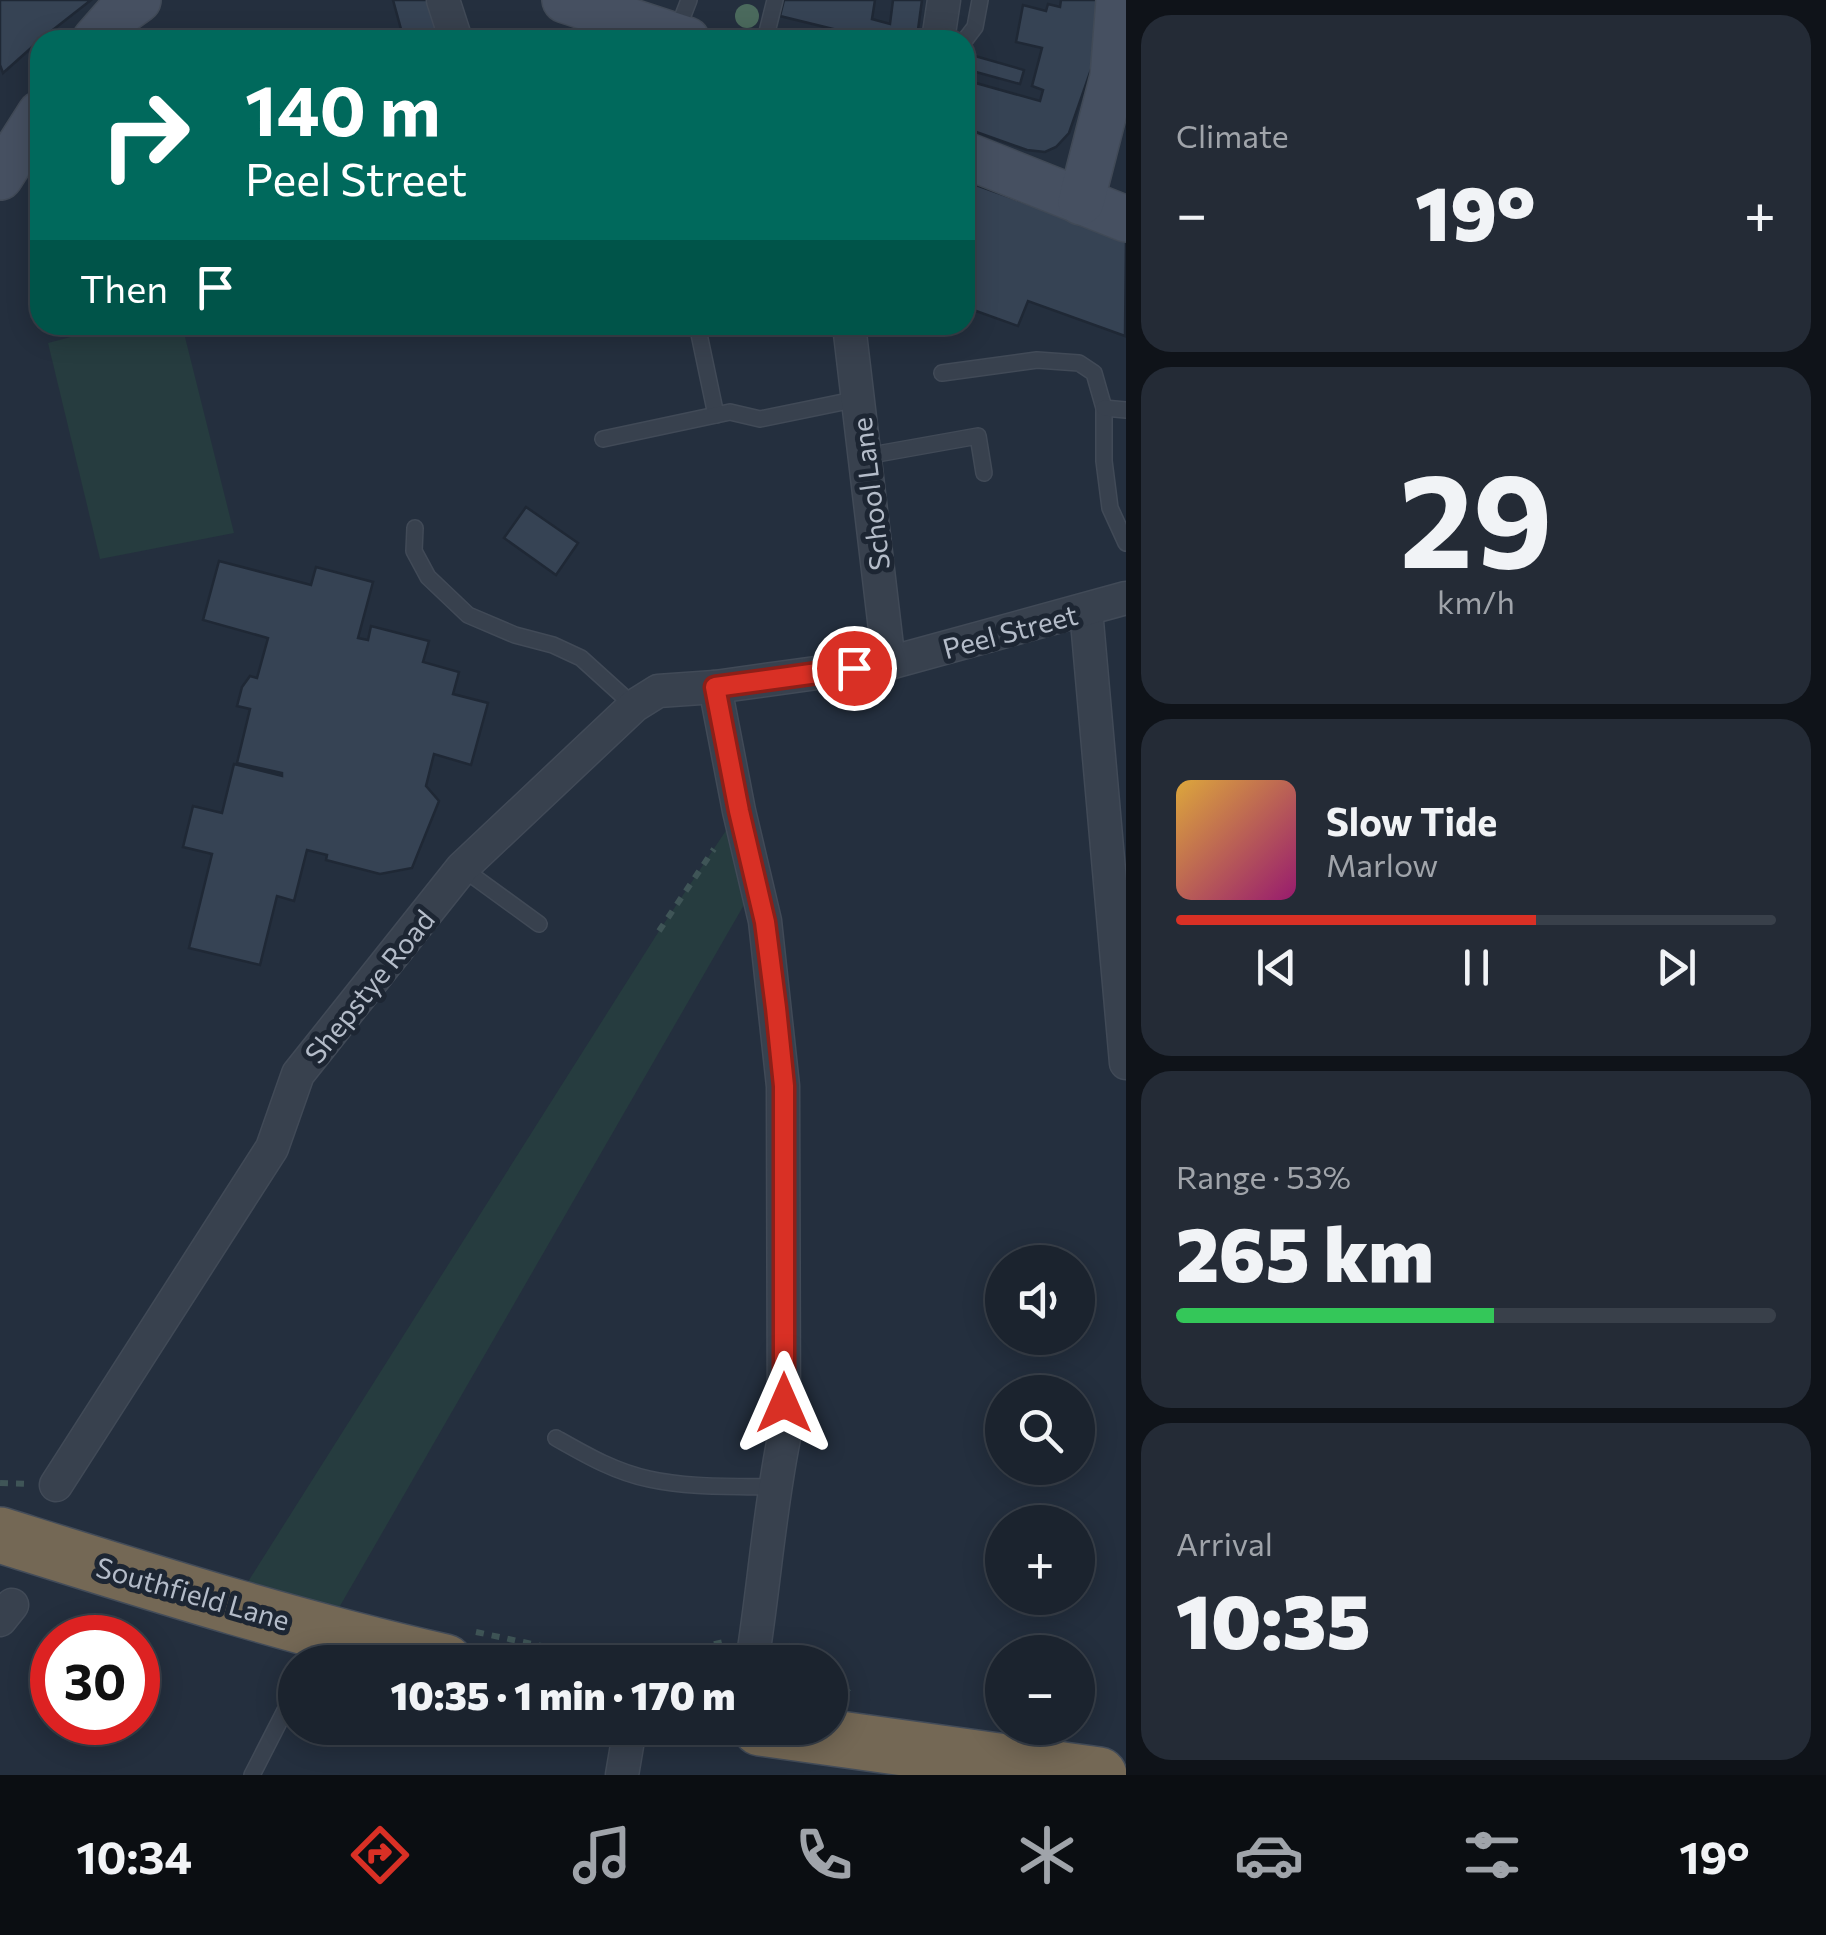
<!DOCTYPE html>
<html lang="en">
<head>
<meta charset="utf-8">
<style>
  :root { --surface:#1b232e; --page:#242b36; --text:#f1f3f6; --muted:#a0a4aa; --line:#39404a; --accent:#d93025 }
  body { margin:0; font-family:Commissioner,sans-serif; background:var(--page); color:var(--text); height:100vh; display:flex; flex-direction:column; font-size:38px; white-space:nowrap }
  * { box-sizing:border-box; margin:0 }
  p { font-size:32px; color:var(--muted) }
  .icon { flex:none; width:55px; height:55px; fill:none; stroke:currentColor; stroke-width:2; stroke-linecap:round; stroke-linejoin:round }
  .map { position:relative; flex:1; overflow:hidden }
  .panel { display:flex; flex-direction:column; gap:15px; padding:15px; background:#0f1319; width:700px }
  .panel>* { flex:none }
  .top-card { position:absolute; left:30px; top:30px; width:945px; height:305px; border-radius:30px; box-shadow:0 5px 25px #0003,0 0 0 2px var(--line); background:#00695c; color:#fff; overflow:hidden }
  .tools { position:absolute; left:985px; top:1245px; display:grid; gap:20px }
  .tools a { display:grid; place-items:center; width:110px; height:110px; border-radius:50%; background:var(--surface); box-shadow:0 5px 25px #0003,0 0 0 2px var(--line); font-size:50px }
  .speed { position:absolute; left:30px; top:1615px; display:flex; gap:20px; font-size:50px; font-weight:700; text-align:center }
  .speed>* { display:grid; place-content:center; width:130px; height:130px; border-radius:50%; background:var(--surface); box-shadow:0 5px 25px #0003,0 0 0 2px var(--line); line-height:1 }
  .speed .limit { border:15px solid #d22; background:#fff; color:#111 }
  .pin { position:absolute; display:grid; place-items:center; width:85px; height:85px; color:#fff; margin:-42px; border:5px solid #fff; border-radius:50%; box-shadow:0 2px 10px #0007 }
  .me { position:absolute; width:110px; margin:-55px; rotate:0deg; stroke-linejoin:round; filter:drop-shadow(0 0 8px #0008) }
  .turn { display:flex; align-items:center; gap:35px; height:210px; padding:0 50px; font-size:45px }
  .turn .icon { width:130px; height:130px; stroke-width:2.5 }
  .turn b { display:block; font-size:70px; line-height:85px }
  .then { display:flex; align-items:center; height:95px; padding:0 50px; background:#0003; gap:20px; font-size:38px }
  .big { font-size:75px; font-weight:800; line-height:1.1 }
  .panel .card { flex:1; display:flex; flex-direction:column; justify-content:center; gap:15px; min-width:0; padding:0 35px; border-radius:30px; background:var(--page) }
  .panel .dial { align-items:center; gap:0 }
  .dial b { font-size:130px; line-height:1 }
  .song { display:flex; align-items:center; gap:30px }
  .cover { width:120px; height:120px; border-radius:15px; background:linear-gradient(135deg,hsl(40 70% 55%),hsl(320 70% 35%)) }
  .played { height:10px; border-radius:5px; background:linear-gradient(90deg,var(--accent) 60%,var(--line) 60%) }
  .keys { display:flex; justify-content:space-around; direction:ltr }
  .heat { display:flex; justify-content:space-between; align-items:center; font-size:55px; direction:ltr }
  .charge { height:15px; border-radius:8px; background:linear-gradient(90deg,#34c759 53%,var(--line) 0) }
  .trip { position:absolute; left:278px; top:1645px; width:570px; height:100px; border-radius:50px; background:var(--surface); box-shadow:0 5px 25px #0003,0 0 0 2px var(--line); font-weight:800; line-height:100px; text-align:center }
  .tab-bar { display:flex; height:160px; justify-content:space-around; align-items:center; background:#0b0e12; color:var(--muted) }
  .tab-bar .icon { width:70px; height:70px }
  .tab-bar .current { color:var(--accent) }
  .tab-bar b { font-size:45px; color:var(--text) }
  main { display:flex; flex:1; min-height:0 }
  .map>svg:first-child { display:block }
  .green { fill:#263c3f }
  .building { fill:#364354; stroke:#1f2835; stroke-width:2.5 }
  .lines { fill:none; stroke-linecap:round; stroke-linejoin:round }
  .lane-casing { stroke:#414a57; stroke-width:18 }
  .street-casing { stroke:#414a57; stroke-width:35 }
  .secondary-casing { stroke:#414a57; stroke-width:48 }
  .highway-casing { stroke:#434c59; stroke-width:58 }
  .path { stroke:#3f5557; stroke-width:6; stroke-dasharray:8 8; stroke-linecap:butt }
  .lane { stroke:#38414e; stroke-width:15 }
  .street { stroke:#38414e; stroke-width:32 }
  .secondary { stroke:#465061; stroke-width:45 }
  .highway { stroke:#746855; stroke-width:55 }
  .tree { fill:#4b6a5d }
  .route-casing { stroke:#8d1f18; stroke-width:25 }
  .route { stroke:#d93025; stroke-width:18 }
  .labels { text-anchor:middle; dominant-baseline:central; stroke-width:10; stroke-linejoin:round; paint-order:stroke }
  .street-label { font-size:28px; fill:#b4bcc9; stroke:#1d2633 }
</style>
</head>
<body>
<main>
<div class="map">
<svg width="1126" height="1775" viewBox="0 0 1126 1775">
  <rect width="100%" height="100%" fill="#242f3e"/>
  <g class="green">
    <polygon points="115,325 182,325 234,533 100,559 48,343"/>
    <polygon points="739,811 756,884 325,1632 232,1607 659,931"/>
  </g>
  <g class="building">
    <polygon points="0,0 91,0 40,40 3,73 0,65"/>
    <polygon points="393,0 430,0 441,40 404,40"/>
    <polygon points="784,0 875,0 872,19 890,24 893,0 922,0 917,37 924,40 831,40 833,29 780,16"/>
    <polygon points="1061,0 1102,0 1102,38 1069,133 1056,147 1045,152 1027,150 965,128 965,80 1040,101 1043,90 1032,86 1042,48 1016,42 1023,5 1046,11 1048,4 1060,7"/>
    <polygon points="968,54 1024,70 1020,84 965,69"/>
    <polygon points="965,181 1126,239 1125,336 1028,301 1018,326 965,307"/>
    <polygon points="526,507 578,543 556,575 504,538"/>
    <polygon points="219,561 311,585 316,567 373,582 358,638 368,640 371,626 429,641 423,662 459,672 453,694 488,703 471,765 434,754 426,786 439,801 412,868 380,874 326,860 327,855 307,850 294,901 277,896 260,965 189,948 212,854 183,847 193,806 222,813 234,764 282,776 282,773 237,763 250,709 237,706 242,687 250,676 257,678 268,638 203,620"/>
  </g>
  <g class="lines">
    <defs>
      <g id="lane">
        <polyline points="677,31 689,0"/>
        <polyline points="765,40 775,0"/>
        <polyline points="965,40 975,27 980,0"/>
        <polyline points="699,334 716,415"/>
        <polyline points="942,373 1037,360 1079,363 1094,373 1104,408 1104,461 1110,508 1126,543"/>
        <polyline points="1104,408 1126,410"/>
        <polyline points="603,439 730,412 760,419 858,399"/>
        <polyline points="866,456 978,436 984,473"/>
        <polyline points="415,528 414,551 428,577 468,615 515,635 553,645 581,658 634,706"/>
        <polyline points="462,868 539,924"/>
        <path d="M 556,1438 C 586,1455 615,1472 649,1479 C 689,1488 733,1486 774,1487"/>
        <polyline points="252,1775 295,1691"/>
      </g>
      <g id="street">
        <polyline points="443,0 456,40"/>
        <polyline points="938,40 944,0"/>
        <polyline points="849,325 889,663"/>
        <polyline points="1086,610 1126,1063"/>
        <path d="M 715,687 L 739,811 L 765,921 L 783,1086 L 784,1438 C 769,1512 764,1588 752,1662"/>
        <polyline points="56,1485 272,1148 298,1074 462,868 634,706 658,691 715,687 889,663 1126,598"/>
        <polyline points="0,1620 12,1605"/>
        <polyline points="622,1775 630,1728"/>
      </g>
      <g id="secondary">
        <polyline points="565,0 687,40"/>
        <polyline points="95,40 117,15 138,0"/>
        <polyline points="965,155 1126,219"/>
        <polyline points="0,177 40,114"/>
        <polyline points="1081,202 1113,77 1119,0"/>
      </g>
      <g id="highway">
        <path d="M 0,1535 C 147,1581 294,1628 445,1662"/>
        <polyline points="760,1728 1099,1775"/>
      </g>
    </defs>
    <use href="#lane" class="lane-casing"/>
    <use href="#street" class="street-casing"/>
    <use href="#secondary" class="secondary-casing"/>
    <use href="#highway" class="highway-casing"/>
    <g class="path">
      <polyline points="659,931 714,849"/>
      <polyline points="0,1483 29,1484"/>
      <polyline points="476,1632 617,1662"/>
      <polyline points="788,1645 810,1662"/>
      <polyline points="636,1662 724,1642"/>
      <polyline points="830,1678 852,1695"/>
    </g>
    <use href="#lane" class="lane"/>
    <use href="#street" class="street"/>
    <use href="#secondary" class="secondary"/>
    <use href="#highway" class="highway"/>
  </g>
  <circle class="tree" cx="747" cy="16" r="12"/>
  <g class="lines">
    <defs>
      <polyline id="route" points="784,1403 784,1086 776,1008 765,922 739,811 715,687 854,668"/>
    </defs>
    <use href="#route" class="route-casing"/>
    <use href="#route" class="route"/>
  </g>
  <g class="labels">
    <g class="street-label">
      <text transform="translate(870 494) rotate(-97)">School Lane</text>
      <text transform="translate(1010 631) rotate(-15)">Peel Street</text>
      <text transform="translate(369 986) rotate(-51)">Shepstye Road</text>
      <text transform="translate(193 1593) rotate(16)">Southfield Lane</text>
    </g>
  </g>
</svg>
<div class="tools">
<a><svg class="icon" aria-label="sound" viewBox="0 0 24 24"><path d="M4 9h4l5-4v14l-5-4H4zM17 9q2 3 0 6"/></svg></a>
<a><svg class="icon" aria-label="search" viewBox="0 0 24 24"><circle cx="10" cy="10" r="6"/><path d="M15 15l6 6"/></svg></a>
<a>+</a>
<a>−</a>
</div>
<div class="speed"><div class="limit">30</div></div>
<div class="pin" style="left:854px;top:668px;background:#d93025"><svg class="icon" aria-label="arrive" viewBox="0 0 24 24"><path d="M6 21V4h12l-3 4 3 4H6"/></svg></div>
<svg class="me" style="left:784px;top:1403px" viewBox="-20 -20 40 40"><path d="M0-17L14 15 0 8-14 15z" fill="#d93025" stroke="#fff" stroke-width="4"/></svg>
<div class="trip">10:35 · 1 min · 170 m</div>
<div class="top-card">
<div class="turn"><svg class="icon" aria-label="right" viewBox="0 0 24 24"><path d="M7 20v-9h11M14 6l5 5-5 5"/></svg><div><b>140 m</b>Peel Street</div></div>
<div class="then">Then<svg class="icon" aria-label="arrive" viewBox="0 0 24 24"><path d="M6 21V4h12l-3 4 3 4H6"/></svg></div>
</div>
</div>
<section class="panel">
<div class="card"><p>Climate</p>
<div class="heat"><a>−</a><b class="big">19°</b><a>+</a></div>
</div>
<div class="card dial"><b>29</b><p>km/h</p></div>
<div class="card">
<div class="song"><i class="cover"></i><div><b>Slow Tide</b><p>Marlow</p></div></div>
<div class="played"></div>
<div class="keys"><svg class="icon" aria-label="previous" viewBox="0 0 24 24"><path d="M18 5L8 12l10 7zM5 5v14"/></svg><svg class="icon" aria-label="pause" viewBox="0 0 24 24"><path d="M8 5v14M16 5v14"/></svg><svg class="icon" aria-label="next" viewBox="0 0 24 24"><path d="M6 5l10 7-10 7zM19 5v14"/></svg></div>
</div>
<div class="card"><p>Range · 53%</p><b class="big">265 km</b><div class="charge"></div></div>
<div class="card"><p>Arrival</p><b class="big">10:35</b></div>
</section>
</main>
<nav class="tab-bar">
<b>10:34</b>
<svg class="icon current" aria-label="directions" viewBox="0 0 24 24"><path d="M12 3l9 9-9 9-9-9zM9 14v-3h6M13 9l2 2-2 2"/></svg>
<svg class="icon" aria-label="music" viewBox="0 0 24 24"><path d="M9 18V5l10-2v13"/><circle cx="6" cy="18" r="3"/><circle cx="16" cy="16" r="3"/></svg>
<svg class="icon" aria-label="phone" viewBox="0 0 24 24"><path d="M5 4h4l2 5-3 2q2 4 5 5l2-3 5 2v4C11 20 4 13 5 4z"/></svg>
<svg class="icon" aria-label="climate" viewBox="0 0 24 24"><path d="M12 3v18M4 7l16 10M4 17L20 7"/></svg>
<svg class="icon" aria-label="car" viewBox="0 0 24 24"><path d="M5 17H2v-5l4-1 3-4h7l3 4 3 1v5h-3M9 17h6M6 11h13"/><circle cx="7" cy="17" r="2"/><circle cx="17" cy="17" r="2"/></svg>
<svg class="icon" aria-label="filters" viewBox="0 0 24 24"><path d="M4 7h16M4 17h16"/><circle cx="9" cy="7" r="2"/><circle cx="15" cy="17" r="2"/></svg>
<b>19°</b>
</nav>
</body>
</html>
